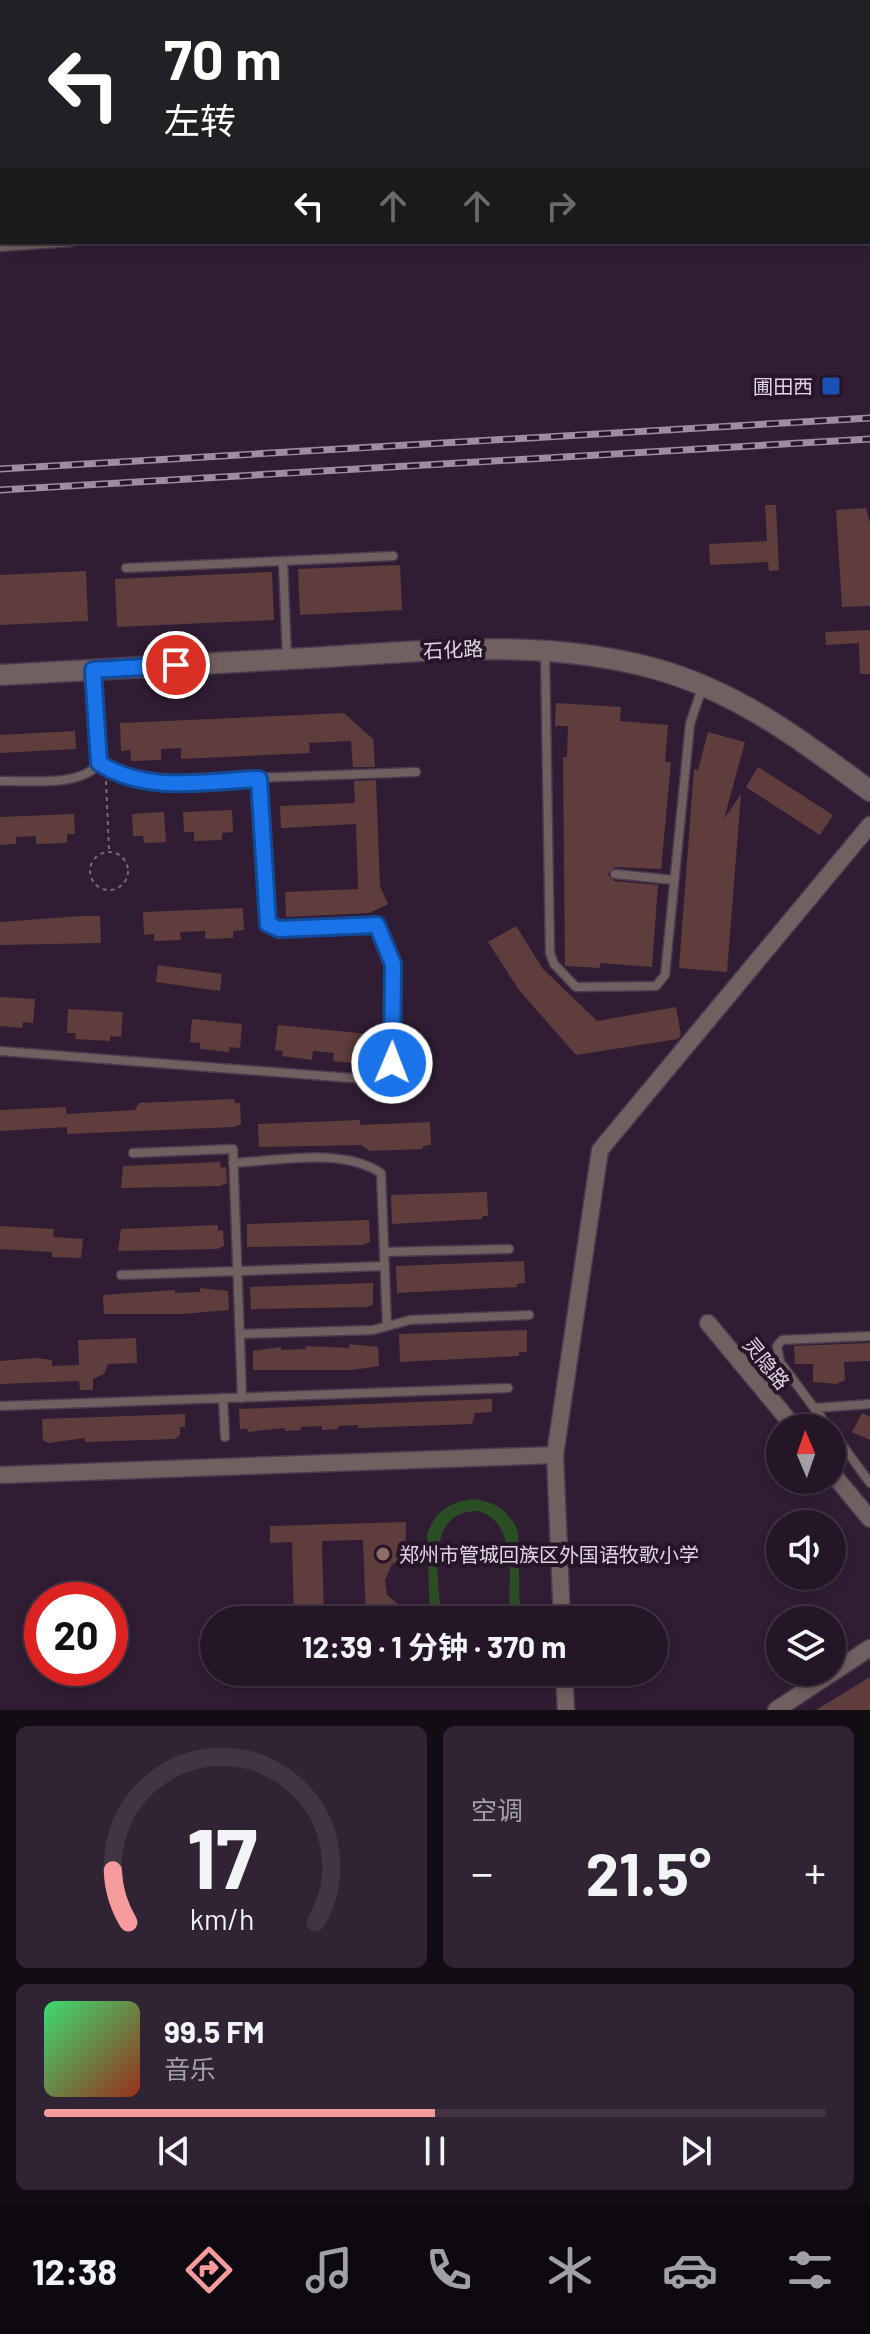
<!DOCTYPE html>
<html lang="zh">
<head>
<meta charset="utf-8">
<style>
  :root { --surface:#241627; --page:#302333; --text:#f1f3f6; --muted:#a39fa7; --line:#413544; --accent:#f59b9c }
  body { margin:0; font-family:Barlow,"Noto Sans SC",sans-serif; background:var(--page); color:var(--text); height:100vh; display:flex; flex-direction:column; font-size:30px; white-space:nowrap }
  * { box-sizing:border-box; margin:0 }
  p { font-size:26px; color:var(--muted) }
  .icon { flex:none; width:44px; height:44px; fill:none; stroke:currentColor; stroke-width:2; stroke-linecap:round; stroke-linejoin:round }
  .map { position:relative; height:1710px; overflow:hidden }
  .drawer { display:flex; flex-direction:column; gap:16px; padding:16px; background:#140c15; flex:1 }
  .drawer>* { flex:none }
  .banner { position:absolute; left:0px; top:0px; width:870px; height:244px; box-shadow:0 4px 12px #0003,0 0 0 2px var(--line); background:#202124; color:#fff; overflow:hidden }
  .needle { width:52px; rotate:358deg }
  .controls { position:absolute; left:766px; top:1414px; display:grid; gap:16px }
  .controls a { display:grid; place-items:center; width:80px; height:80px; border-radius:50%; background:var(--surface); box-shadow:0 4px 12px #0003,0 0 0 2px var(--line); font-size:40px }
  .speed { position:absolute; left:24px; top:1582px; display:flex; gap:16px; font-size:40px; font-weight:700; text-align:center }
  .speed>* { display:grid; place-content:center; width:104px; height:104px; border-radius:50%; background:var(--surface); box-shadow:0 4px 12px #0003,0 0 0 2px var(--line); line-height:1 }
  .speed .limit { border:12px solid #d22; background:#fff; color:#111 }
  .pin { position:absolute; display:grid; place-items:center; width:68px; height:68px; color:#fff; margin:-34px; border:4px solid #fff; border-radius:50%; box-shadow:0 2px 8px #0007 }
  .me { position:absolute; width:88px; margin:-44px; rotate:1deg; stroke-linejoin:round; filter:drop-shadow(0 0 6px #0008) }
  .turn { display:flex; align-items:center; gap:28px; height:168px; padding:0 32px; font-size:36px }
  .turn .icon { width:104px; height:104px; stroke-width:2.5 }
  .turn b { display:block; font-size:56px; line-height:68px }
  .lanes { display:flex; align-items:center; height:76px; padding:0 32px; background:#0003; justify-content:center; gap:40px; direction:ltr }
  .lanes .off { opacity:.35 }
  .big { font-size:60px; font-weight:700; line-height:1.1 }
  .drawer .tile { flex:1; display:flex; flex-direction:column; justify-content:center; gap:12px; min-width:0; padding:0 28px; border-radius:12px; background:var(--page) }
  .drawer .dial { align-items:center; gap:0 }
  .dial svg { height:208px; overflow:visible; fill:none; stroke:var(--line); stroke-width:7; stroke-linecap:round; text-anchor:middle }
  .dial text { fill:var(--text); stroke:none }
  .song { display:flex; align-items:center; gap:24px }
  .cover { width:96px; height:96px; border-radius:12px; background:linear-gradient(135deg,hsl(140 70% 55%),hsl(10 70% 35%)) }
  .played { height:8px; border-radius:4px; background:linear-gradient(90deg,var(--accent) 50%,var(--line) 50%) }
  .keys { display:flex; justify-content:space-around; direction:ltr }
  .heat { display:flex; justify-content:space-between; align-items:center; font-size:44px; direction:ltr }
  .drawer .tiles { flex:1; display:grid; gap:16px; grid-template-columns:1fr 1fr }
  .tile:last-child { grid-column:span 2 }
  .trip { position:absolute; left:200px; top:1606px; width:468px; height:80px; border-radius:40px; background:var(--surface); box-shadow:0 4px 12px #0003,0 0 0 2px var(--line); font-weight:700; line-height:80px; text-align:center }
  .tab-bar { display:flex; height:128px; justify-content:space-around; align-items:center; background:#0e0910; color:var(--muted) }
  .tab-bar .icon { width:56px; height:56px }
  .tab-bar .current { color:var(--accent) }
  .tab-bar b { font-size:36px; color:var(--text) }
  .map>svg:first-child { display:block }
  .green { fill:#2b4d24 }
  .building { fill:#5f3d3c }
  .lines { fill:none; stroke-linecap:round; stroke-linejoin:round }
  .service-casing { stroke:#4c3a50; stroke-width:11 }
  .minor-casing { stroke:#4c3a50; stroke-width:19 }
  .tertiary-casing { stroke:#4c3a50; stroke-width:23 }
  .path { stroke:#78687b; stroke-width:2; stroke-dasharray:4 4; stroke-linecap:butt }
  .service { stroke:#716060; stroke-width:8 }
  .minor { stroke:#716060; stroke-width:16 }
  .tertiary { stroke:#716060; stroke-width:20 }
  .rail-casing { stroke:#9c8d9f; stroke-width:7 }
  .rail { stroke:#261429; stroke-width:4; stroke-dasharray:12; stroke-linecap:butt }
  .route-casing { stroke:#114b97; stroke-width:20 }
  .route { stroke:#1a73e8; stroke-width:14 }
  .transit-dot { fill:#1a4fb4; stroke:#261429; stroke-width:3 }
  .education-dot { fill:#8d6e63; stroke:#261429; stroke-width:3 }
  .labels { text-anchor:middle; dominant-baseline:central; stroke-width:8; stroke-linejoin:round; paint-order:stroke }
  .poi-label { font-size:20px; fill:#e0d4e2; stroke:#261429; text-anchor:end }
  .street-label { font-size:20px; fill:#e0d4e2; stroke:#261429 }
</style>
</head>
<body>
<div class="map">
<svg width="870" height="1710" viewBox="0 0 870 1710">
  <rect width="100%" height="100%" fill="#301d34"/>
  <path class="green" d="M 472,1499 C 495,1501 510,1511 518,1532 L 520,1620 L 509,1620 C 508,1586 520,1522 478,1511 C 422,1511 440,1583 441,1620 L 430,1620 L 427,1535 C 434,1512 449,1502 472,1499 Z"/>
  <g class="building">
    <polygon points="765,505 776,505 779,570 769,571 768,562 710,565 709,544 767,541"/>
    <polygon points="866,508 870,524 870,606 842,607 836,510"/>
    <polygon points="400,565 402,610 300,615 298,569"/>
    <polygon points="86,571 88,621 0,625 0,575"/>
    <polygon points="272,572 274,620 117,627 115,579"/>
    <polygon points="870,630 870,674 860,674 859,643 826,645 825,632"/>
    <polygon points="556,703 621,707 620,721 668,725 665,762 671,762 661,869 615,867 608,874 614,881 658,885 652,967 600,963 600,968 565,966 563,757 567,757 568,726 555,726"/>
    <polygon points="344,713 373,739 375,767 353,767 351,741 309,743 310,753 181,759 181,748 161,749 161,760 131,761 130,750 121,751 120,723"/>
    <polygon points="75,731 76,749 0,753 0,735"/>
    <polygon points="708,732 745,742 724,819 741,794 727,972 679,968 694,769 698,770"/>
    <polygon points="758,767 833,815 820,835 746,787"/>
    <polygon points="376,780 380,886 388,904 369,913 286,917 285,892 358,889 356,824 281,828 280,806 355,803 354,781"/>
    <polygon points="232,810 233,832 222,833 222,840 194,841 194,832 184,832 183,812"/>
    <polygon points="164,812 166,842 144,843 143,836 133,836 132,814"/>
    <polygon points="74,814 75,834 67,834 67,843 36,844 36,836 16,837 16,844 0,845 0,817"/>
    <polygon points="243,908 244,930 233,931 233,938 205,939 205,931 180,932 181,940 154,941 154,934 144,935 143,912"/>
    <polygon points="82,916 100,916 101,943 0,945 0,922"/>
    <polygon points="516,926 543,969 597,1021 676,1007 681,1035 678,1039 576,1055 519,990 488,942"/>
    <polygon points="158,965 222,974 220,991 156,982"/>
    <polygon points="0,997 35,999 33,1023 23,1022 22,1028 0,1026"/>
    <polygon points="68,1009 123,1012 121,1037 110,1036 110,1041 75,1039 76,1033 67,1033"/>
    <polygon points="192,1019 242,1024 240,1048 229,1047 229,1052 200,1049 200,1043 190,1042"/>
    <polygon points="278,1025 378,1035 376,1060 363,1059 362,1064 333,1061 334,1053 313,1051 312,1060 282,1056 283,1051 275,1050"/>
    <polygon points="234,1099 235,1103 240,1103 241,1124 234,1127 67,1134 67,1127 0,1131 0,1110 66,1107 66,1114 135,1110 139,1103"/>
    <polygon points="360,1120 360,1125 430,1122 431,1145 423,1146 423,1149 370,1151 361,1145 259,1147 258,1124"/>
    <polygon points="220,1162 221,1168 226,1167 227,1183 220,1186 121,1188 123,1166"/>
    <polygon points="487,1192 488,1216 482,1216 482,1219 392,1224 391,1195"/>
    <polygon points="369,1220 370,1242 363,1245 247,1247 247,1224"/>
    <polygon points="218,1225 218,1231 223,1230 224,1246 217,1249 118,1251 121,1229"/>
    <polygon points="0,1226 54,1229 53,1237 83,1239 81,1258 52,1257 52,1252 0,1249"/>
    <polygon points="524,1261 525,1283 517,1284 517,1287 397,1293 396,1266"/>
    <polygon points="373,1283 373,1305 366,1307 251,1309 250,1287"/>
    <polygon points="200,1288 228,1291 229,1310 182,1314 104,1314 103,1295 175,1290 175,1293 200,1292"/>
    <polygon points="527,1330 527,1352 519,1352 519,1356 400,1362 399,1334"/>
    <polygon points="136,1338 137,1363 108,1364 104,1374 93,1379 93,1390 80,1390 79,1381 0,1384 0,1361 35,1358 52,1360 52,1366 79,1365 78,1340"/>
    <polygon points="870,1343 870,1361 844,1362 845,1380 836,1384 813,1382 813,1364 795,1364 794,1346"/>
    <polygon points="349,1344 378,1347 379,1366 352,1370 253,1370 253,1351 281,1347 281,1350 306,1349 306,1346 349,1348"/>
    <polygon points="492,1399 492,1412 475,1413 472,1424 358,1428 358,1425 338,1426 338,1429 322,1430 322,1426 301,1427 301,1430 285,1431 285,1428 248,1432 247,1429 240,1429 239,1409"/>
    <polygon points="862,1413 870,1417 870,1440 852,1432"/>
    <polygon points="185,1414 185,1427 180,1427 180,1435 175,1439 85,1442 85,1438 48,1443 43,1440 42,1419"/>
    <polygon points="406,1522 405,1560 392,1564 385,1580 387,1595 405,1610 405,1620 366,1620 363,1540 322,1541 324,1620 294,1620 292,1542 270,1543 270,1526"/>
    <polygon points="870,1677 870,1710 816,1710"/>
  </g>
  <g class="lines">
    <defs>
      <g id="service">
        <polyline points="16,0 17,2"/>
        <polyline points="123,0 123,2"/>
        <polyline points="154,0 154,2"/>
        <polyline points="344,0 344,2"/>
        <polyline points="486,0 486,2"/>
        <polyline points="679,0 679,2"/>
        <polyline points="0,30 2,30"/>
        <polyline points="868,54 870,54"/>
        <polyline points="0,189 2,189"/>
        <polyline points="0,247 72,242"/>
        <polyline points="283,561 287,659"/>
        <polyline points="126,568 393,556"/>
        <polyline points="545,651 550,953 554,964 576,987 656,986 665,975 690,724 702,688"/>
        <polyline points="99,763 119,776 145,782 416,772"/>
        <path d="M 0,781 C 28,780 81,788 99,763 L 93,670"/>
        <polyline points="615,874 674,880"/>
        <polyline points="0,1051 377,1080 388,1072 392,1063 393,964 377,925 279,929 268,924 259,779"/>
        <polyline points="133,1153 233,1149 242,1398"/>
        <path d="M 233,1163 C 278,1161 342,1147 381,1173 L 387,1326"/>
        <polyline points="384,1252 509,1249"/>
        <polyline points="121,1275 385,1266"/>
        <polyline points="240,1334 373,1330 410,1320 529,1315"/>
        <polyline points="223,1398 225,1437"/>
        <polyline points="0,1406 508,1388"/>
        <polyline points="815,1408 870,1404"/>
        <polyline points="829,1428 780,1362 777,1346 782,1340 870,1336"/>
        <polyline points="832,1431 870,1483"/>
      </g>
      <g id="minor">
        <polyline points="708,1323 795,1428"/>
        <polyline points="832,1473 870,1519"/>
        <polyline points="0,1475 555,1455"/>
        <polyline points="562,1620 555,1455 600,1150 870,825"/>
        <polyline points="564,1672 566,1710"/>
        <polyline points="776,1710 870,1648"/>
      </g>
      <path id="tertiary" d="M 0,675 C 109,669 217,663 326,657 C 437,650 547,639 656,669 C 738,692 803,741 870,791"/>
    </defs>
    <use href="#service" class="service-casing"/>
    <use href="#minor" class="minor-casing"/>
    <use href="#tertiary" class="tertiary-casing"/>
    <g class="path">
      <polyline points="106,781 109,850"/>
      <circle cx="109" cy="871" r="19"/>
    </g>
    <use href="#service" class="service"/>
    <use href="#minor" class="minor"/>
    <use href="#tertiary" class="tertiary"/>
    <defs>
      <g id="rail">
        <polyline points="0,469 870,418"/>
        <polyline points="0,490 870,439"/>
      </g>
    </defs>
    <use href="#rail" class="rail-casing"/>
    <use href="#rail" class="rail"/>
  </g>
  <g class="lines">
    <defs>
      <path id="route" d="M 176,665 L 93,670 L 99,763 C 146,794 206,781 259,779 L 268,924 L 279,929 L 377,925 L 393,964 L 392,1063"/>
    </defs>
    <use href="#route" class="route-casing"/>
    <use href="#route" class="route"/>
  </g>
  <rect class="transit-dot" x="821" y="376" width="20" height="20" rx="4"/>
  <circle class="education-dot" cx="383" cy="1554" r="8"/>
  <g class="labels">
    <g class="poi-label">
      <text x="813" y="386">圃田西</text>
      <text x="399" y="1554" text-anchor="start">郑州市管城回族区外国语牧歌小学</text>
    </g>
    <g class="street-label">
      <text transform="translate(453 649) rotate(-3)">石化路</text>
      <text transform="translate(767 1363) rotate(51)">灵隐路</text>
    </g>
  </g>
</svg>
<div class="controls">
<a><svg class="needle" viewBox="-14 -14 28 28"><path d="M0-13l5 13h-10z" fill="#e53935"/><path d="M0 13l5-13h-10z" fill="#a39fa7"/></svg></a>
<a><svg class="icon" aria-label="sound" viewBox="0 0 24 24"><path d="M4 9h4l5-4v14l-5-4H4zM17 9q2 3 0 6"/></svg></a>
<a><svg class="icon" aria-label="layers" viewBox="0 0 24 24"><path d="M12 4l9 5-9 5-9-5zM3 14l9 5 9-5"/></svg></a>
</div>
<div class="speed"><div class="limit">20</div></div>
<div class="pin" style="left:176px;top:665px;background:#d93025"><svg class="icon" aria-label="arrive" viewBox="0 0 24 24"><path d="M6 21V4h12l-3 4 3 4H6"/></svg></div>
<svg class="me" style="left:392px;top:1063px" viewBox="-20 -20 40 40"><circle r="17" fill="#1a73e8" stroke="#fff" stroke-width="3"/><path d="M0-11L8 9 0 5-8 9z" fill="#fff"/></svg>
<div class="trip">12:39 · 1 分钟 · 370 m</div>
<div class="banner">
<div class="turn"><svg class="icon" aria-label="left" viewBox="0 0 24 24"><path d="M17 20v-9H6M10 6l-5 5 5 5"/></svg><div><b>70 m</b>左转</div></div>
<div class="lanes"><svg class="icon" aria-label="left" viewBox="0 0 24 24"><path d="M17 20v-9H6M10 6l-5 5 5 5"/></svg><svg class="icon off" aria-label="ahead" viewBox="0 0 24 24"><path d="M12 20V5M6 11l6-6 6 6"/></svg><svg class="icon off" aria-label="ahead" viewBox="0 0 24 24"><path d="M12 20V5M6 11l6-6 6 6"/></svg><svg class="icon off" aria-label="right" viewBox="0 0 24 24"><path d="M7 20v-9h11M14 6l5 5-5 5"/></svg></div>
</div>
</div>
<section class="drawer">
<div class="tiles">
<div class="tile dial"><svg viewBox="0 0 100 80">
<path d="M14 69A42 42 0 1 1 86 69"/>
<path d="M14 69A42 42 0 0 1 8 49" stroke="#f59b9c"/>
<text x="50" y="56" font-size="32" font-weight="700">17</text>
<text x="50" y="72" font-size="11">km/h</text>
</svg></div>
<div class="tile"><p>空调</p>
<div class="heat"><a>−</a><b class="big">21.5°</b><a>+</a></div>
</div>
<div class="tile">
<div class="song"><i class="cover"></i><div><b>99.5 FM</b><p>音乐</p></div></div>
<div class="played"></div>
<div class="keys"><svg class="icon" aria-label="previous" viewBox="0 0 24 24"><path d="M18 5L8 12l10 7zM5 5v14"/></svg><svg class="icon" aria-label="pause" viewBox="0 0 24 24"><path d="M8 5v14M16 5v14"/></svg><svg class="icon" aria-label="next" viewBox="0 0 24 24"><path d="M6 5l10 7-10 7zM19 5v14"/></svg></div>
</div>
</div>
</section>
<nav class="tab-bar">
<b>12:38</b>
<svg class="icon current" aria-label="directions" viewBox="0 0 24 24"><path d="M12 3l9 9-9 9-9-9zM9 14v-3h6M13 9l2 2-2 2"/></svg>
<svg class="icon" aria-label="music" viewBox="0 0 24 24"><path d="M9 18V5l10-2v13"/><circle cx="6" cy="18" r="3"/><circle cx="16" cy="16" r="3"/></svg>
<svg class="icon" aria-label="phone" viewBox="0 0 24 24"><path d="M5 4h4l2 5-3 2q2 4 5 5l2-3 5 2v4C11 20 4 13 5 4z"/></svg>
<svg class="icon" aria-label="climate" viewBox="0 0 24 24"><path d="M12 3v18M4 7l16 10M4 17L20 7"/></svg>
<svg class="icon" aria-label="car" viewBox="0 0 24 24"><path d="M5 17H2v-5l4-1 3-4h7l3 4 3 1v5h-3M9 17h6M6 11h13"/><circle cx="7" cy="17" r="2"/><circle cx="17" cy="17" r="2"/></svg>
<svg class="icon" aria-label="filters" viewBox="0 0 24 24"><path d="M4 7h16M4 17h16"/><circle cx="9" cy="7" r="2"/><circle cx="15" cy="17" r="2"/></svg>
</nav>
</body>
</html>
